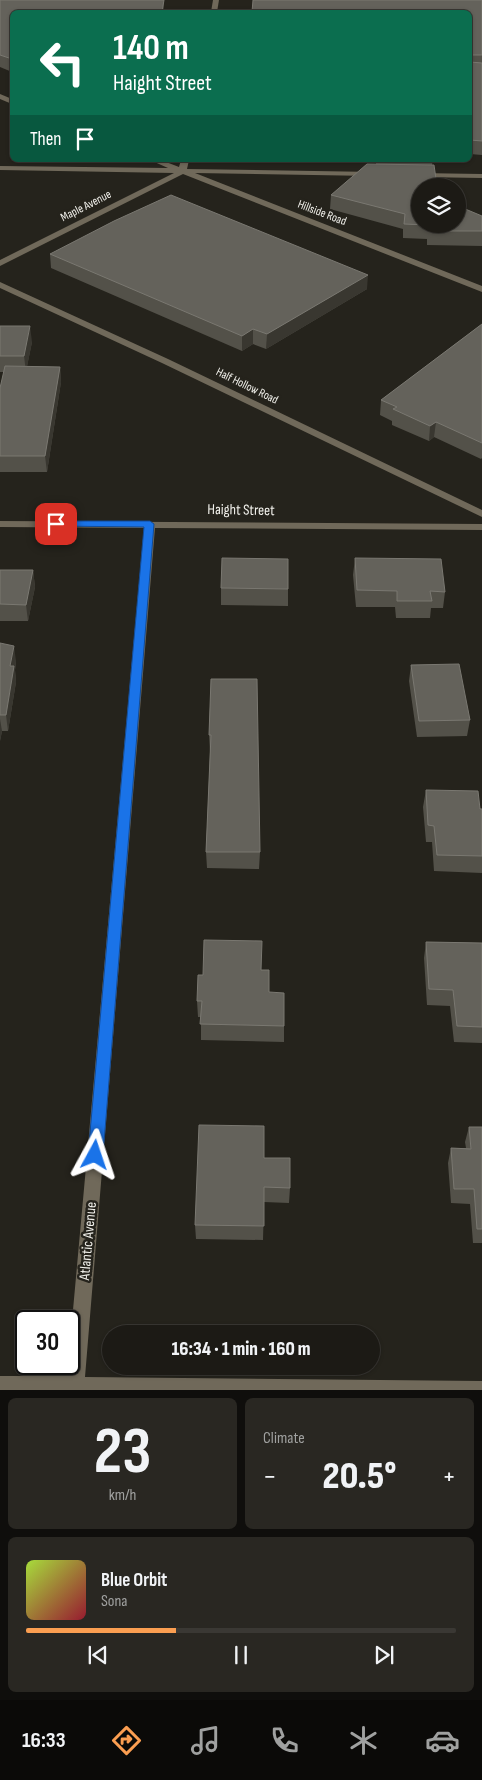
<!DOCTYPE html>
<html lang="en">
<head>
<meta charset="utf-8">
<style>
  :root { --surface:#1c1a15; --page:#292722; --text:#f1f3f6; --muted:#a0a1a0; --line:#3a3834; --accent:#fb9e51 }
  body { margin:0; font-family:"Sofia Sans Condensed",sans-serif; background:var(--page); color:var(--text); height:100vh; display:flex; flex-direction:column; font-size:19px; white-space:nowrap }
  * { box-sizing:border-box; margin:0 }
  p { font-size:16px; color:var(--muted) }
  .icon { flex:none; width:28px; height:28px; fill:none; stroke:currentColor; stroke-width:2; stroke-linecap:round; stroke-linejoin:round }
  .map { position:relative; height:1390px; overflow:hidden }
  .drawer { display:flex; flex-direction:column; gap:8px; padding:8px; background:#0f0e0c; flex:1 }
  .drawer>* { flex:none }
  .guide { position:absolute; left:10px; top:10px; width:462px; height:152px; border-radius:8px; box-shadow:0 1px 4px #0004,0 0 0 1px var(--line); background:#0b6e4f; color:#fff; overflow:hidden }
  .buttons { position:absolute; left:411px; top:178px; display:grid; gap:10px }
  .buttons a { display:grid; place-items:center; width:55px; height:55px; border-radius:50%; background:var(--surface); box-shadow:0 1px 4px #0004,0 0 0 1px var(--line); font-size:25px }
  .speed { position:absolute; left:15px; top:1310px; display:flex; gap:10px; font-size:25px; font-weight:700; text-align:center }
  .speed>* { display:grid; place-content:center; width:65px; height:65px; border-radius:50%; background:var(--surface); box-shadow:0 1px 4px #0004,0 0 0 1px var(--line); line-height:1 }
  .speed .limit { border:2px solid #111; border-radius:8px; background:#fff; color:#111 }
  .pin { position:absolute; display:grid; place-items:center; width:42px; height:42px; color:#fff; margin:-21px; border-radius:10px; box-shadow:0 2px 8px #0006 }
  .me { position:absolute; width:55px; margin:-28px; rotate:5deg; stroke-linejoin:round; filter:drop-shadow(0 0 4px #0008) }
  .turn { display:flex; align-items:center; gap:18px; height:105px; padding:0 20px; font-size:22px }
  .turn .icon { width:65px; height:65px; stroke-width:2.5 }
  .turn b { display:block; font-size:35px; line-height:42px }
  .then { display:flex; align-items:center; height:48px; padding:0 20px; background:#0003; gap:10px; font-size:19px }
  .big { font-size:38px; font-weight:800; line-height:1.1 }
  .drawer .tile { flex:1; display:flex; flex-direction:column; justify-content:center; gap:8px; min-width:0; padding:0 18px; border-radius:8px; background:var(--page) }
  .drawer .dial { align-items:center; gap:0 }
  .dial b { font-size:65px; line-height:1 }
  .song { display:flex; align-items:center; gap:15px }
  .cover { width:60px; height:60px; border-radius:8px; background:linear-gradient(135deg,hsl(80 70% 55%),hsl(350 70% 35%)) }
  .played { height:5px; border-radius:2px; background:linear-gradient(90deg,var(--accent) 35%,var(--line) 35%) }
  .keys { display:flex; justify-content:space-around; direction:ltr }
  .heat { display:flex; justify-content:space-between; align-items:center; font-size:28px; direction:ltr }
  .drawer .tiles { flex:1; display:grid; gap:8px; grid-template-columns:1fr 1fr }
  .tile:last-child { grid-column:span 2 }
  .trip { position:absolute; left:102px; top:1325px; width:278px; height:50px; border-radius:25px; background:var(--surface); box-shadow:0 1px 4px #0004,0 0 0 1px var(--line); font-weight:800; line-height:50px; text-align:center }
  .tab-bar { display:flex; height:80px; justify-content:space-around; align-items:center; background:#0b0a08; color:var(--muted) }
  .tab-bar .icon { width:35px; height:35px }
  .tab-bar .active { color:var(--accent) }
  .tab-bar b { font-size:22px; color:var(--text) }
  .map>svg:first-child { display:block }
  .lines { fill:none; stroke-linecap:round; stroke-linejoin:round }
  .minor { fill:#70695a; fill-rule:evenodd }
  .wall { fill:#535149 }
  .shaded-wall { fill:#393730 }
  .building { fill:#64625b; stroke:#7a7871 }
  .route { fill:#1a73e8; stroke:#114b97 }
  .labels { text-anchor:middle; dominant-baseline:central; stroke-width:5; stroke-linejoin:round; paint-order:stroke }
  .far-street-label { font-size:12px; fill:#f1f0eb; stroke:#25231c }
  .street-label { font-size:15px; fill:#f1f0eb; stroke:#25231c }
</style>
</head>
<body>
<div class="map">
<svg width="482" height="1390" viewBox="0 0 482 1390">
  <rect width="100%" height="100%" fill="#25231c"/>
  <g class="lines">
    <g class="minor">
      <polygon points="213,0 219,0 217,12 211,12"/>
      <polygon points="0,94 12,99 12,104 0,99"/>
      <polygon points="150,160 161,160 179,167 181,160 189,160 187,169 375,172 375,176 372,176 195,173 482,286 482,292 183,174 0,266 0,260 174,173 0,170 0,166 168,168"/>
      <polygon points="417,173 482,174 482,178 420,177 416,175"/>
      <polygon points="0,282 168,359 482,510 482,517 162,363 0,288"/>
      <polygon points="0,521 482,524 482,530 155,528 85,1377 482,1381 482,1390 0,1390 0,1376 67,1376 144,528 0,527"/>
    </g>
  </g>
  <g class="wall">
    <polygon points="0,0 165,10 12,12 12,72 0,67"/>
    <polygon points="482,0 482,155 470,154 470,12"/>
    <polygon points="376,160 433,160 420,224 482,216 482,246 427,245 427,239 403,238 403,229 330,209 331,195 376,164"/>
    <polygon points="50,254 367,289 266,349 253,344 242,351 51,268"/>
    <polygon points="482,324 482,458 481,459 434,437 429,441 392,425 392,421 380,415 381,400"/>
    <polygon points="0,326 32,342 27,366 60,367 61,382 47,472 0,472 0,388 4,372 0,372"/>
    <polygon points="355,558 445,592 443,608 431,608 430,618 396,618 395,607 356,607 353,575"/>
    <polygon points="0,570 33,570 35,587 28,621 0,621"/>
    <polygon points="221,588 288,589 288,606 221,605"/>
    <polygon points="0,643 16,661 15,670 16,682 8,731 2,731 0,741"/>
    <polygon points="411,665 470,720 467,736 417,737 409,681"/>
    <polygon points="211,679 260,852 259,869 207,868 206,852 210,752 209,735"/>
    <polygon points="426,790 482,809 482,873 434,871 432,842 426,842 423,807"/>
    <polygon points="426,942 482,943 482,1043 454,1042 450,1006 427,1005 424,958"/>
    <polygon points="261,970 269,992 284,1026 284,1042 201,1040 201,1017 198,1017 197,1001"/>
    <polygon points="469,1127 482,1127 482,1243 473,1243 470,1204 451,1203 448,1163 451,1148 466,1148 465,1142"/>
    <polygon points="264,1158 290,1188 289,1203 264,1202 263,1240 196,1239 195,1225"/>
  </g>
  <g class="shaded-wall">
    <polygon points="164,0 164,12 162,12"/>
    <polygon points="368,275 367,289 266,349 267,334"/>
    <polygon points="30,326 32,342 26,372 24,356"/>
    <polygon points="253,329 253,344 242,351 242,336"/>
    <polygon points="60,367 61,382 47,472 45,456"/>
    <polygon points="436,422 434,437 429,441 430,426"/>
    <polygon points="33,570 35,587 28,621 26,605"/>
    <polygon points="14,646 16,661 15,670 16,682 8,731 6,715 10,666"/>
    <polygon points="0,719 2,731 0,741"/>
  </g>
  <g class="building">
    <polygon points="0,0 164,0 162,12 12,12 12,59 0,55"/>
    <polygon points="253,0 482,0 482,55 471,55 470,57 470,12 252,12"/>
    <polygon points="470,61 470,62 482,63 482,141 470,140"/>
    <polygon points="367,164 434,165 437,186 420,186 420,224 458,224 458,206 482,216 482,231 429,231 428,225 404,224 405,214 331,195"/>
    <polygon points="171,195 368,275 267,334 253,329 242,336 50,254 114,221"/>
    <polygon points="482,324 482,443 436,422 430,426 393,409 397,407 381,400"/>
    <polygon points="0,326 30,326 24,356 0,356"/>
    <polygon points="5,366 60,367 45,456 0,456 0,388"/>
    <polygon points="222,558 288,559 288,589 221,588"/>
    <polygon points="355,558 441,559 445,592 430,591 432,601 397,601 397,591 357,590"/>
    <polygon points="0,570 33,570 26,605 0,604"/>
    <polygon points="0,643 14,646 10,666 14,666 6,715 0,715"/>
    <polygon points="459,664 470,720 419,721 411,665"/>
    <polygon points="211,679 257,679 260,852 206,852 211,735 209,735"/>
    <polygon points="426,790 478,791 480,809 482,809 482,856 437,855 434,826 428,825"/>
    <polygon points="204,940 262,941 261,970 269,970 269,992 284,993 284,1026 200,1024 202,1001 197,1001 198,975 203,975"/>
    <polygon points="426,942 482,943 482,1027 457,1026 453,990 429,989"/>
    <polygon points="199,1125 264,1126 264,1158 290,1158 290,1188 264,1187 264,1226 195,1225"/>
    <polygon points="469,1127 482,1127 482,1229 477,1229 474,1189 454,1189 451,1148 471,1149"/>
  </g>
  <polygon class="route" points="56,521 150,521 154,524 103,1155 101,1160 95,1162 90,1160 88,1155 144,527 53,526 53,522"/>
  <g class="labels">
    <g class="far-street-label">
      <text transform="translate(86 206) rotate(-27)">Maple Avenue</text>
      <text transform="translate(322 213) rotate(21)">Hillside Road</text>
      <text transform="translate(247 386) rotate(26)">Half Hollow Road</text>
    </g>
    <g class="street-label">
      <text transform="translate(241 510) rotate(1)">Haight Street</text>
      <text transform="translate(88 1241) rotate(-85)">Atlantic Avenue</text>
    </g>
  </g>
</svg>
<div class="buttons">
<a><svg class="icon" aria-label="layers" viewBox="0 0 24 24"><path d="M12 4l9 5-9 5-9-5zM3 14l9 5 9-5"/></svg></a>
</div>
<div class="speed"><div class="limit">30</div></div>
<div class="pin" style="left:56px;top:524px;background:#d93025"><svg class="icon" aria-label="arrive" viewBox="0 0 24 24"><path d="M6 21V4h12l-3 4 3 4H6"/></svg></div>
<svg class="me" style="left:95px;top:1155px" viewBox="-20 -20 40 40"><path d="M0-17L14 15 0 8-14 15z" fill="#1a73e8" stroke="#fff" stroke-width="4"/></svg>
<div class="trip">16:34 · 1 min · 160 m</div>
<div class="guide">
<div class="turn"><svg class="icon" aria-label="left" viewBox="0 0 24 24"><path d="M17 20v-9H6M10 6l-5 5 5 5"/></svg><div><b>140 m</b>Haight Street</div></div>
<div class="then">Then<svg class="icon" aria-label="arrive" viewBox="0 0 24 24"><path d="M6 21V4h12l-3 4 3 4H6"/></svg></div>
</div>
</div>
<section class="drawer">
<div class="tiles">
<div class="tile dial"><b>23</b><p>km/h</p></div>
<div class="tile"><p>Climate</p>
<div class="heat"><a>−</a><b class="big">20.5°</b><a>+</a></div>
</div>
<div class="tile">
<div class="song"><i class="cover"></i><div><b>Blue Orbit</b><p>Sona</p></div></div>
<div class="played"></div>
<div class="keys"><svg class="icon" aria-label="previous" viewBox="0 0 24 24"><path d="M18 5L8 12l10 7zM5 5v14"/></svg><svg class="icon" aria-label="pause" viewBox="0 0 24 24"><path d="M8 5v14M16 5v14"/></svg><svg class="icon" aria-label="next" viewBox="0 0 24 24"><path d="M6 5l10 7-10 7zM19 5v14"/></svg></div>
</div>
</div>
</section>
<nav class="tab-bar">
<b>16:33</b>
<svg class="icon active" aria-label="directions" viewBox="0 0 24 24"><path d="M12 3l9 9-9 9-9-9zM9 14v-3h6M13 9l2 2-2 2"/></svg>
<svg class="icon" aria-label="music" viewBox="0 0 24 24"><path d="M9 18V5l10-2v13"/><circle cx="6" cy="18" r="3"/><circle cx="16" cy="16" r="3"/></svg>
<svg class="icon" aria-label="phone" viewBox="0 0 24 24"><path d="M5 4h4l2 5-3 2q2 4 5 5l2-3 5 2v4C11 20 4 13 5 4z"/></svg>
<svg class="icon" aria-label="climate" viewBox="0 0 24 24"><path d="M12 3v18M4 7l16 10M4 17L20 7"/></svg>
<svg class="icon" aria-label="car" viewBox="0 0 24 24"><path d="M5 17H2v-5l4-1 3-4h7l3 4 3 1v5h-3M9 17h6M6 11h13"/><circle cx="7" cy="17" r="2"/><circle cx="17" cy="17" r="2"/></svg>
</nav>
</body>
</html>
